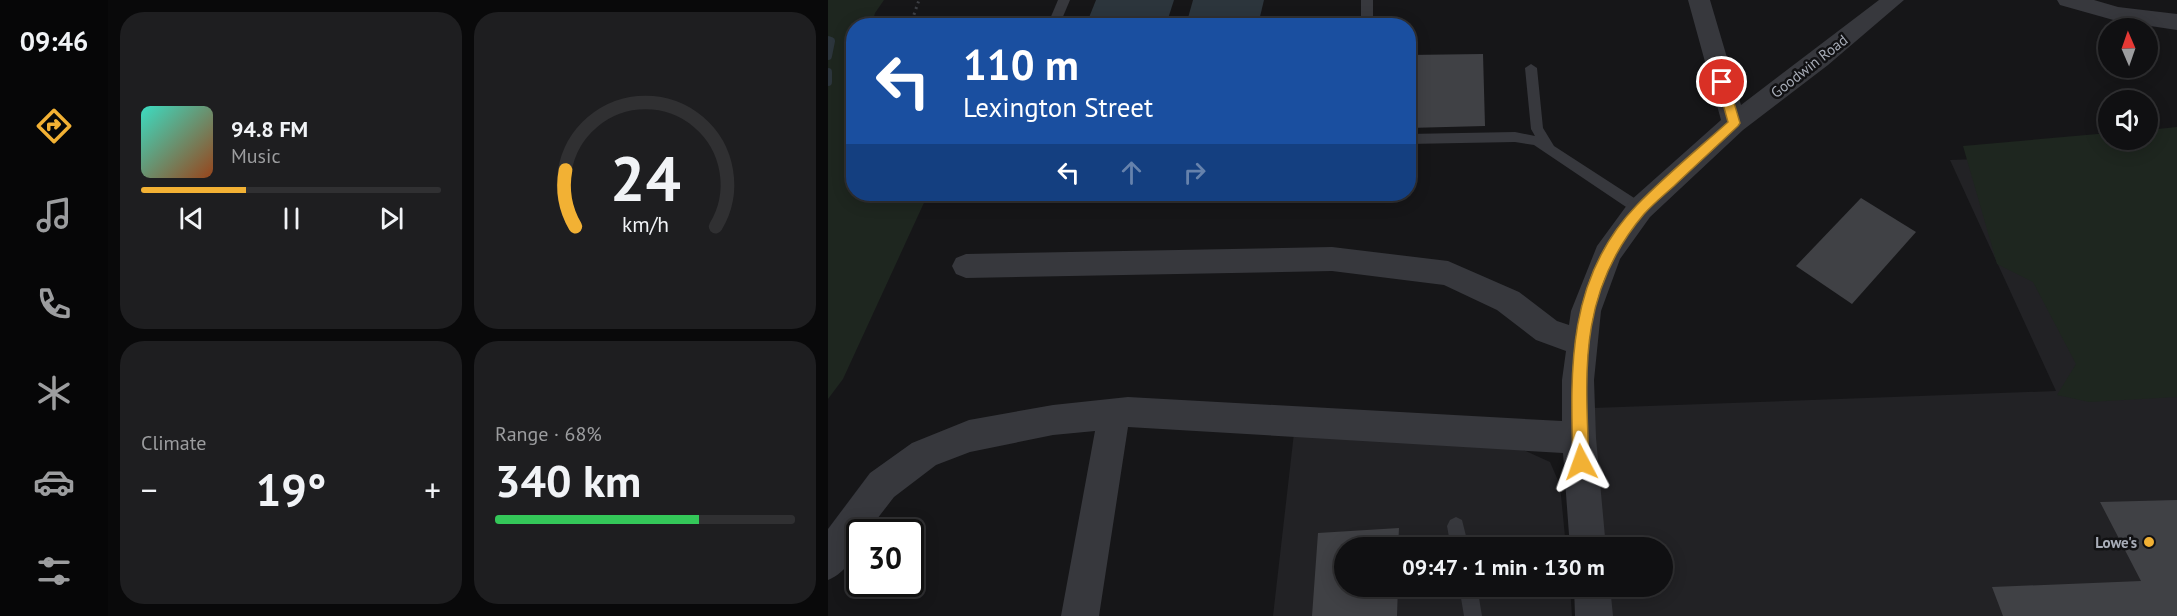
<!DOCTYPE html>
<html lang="en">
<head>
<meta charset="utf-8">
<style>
  :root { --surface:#101012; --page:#1e1e20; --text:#f1f3f6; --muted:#9c9d9f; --line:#303032; --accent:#f2b134 }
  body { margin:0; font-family:"PT Sans",sans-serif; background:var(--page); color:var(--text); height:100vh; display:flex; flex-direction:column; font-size:22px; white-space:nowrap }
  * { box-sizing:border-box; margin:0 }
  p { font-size:20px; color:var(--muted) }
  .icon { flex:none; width:33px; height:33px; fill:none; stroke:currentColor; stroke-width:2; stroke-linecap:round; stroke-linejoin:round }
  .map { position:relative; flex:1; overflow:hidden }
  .panel { display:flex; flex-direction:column; gap:12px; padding:12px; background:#09090a; width:720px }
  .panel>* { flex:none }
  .banner { position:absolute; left:18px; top:18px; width:570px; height:183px; border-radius:24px; box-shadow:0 3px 15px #0003,0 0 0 2px var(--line); background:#1a4fa0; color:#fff; overflow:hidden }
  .needle { width:39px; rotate:358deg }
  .controls { position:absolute; left:1270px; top:18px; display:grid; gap:12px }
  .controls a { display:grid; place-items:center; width:60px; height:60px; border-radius:50%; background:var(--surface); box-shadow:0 3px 15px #0003,0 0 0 2px var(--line); font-size:30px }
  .speed { position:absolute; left:18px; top:519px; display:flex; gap:12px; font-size:30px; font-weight:700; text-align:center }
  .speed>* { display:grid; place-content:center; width:78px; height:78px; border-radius:50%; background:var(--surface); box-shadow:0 3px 15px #0003,0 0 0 2px var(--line); line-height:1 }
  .speed .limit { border:3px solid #111; border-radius:9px; background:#fff; color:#111 }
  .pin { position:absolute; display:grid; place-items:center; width:51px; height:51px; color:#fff; margin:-26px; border:3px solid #fff; border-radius:50%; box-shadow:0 2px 6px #0007 }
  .me { position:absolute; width:66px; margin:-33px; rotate:356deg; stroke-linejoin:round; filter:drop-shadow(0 0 4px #0008) }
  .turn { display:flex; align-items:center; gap:21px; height:126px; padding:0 18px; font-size:27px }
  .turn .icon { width:78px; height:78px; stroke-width:2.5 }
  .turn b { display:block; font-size:42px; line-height:51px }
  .lanes { display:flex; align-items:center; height:57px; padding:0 18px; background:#0003; justify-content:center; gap:30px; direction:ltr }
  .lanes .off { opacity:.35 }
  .big { font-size:45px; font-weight:700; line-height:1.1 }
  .panel .widget { flex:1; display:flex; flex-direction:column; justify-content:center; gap:9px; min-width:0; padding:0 21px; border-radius:24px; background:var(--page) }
  .panel .dial { align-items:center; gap:0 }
  .dial svg { height:156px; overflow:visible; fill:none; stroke:var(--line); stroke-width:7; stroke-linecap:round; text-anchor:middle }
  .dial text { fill:var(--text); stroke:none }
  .song { display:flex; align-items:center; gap:18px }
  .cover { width:72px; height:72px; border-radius:9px; background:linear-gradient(135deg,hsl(170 70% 55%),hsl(20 70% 35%)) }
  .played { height:6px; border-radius:3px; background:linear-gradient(90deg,var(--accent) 35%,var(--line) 35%) }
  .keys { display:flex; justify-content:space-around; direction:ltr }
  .heat { display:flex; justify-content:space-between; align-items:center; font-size:33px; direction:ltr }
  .charge { height:9px; border-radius:4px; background:linear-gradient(90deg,#34c759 68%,var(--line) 0) }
  .panel .tiles { flex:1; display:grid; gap:12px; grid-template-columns:repeat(2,1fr) }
  .trip { position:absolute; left:506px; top:537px; width:339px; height:60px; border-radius:30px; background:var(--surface); box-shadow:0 3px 15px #0003,0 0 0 2px var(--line); font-weight:700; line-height:60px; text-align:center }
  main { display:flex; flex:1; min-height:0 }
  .menu { display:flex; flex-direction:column; width:108px; justify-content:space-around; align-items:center; background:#060607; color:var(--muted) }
  .menu .icon { width:42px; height:42px }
  .menu .on { color:var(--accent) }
  .menu b { font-size:27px; color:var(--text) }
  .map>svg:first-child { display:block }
  .built { fill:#222225 }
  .green { fill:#1e261f }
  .water { fill:#2c353c }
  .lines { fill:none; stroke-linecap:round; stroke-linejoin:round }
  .stream { stroke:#2c353c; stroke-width:8 }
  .building { fill:#404145 }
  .path { stroke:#3d3f44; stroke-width:3; stroke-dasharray:2 4; stroke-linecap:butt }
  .service { fill:#37383d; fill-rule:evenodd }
  .minor { fill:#37383d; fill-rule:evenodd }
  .route { fill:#f2b134; stroke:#9d7322; stroke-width:1.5 }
  .poi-dot { fill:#f2b134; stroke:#111113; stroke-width:2 }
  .labels { text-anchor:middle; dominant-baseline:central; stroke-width:5; stroke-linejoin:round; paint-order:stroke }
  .street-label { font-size:15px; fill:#a8adb8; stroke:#111113 }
  .poi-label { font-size:15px; font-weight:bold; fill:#a8adb8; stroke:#111113; text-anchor:end }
</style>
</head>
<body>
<main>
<nav class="menu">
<b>09:46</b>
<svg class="icon on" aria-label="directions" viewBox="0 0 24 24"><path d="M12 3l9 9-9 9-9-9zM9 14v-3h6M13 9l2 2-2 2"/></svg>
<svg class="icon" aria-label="music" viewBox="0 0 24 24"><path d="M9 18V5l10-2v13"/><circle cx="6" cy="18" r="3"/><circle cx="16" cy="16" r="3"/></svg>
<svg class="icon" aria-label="phone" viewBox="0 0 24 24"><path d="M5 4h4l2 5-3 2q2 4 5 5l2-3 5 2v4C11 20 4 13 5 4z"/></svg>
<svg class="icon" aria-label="climate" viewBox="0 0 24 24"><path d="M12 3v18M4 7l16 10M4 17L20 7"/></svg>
<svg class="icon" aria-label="car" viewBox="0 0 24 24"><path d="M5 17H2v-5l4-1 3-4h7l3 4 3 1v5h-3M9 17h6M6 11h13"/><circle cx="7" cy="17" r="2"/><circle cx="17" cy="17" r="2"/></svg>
<svg class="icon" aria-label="filters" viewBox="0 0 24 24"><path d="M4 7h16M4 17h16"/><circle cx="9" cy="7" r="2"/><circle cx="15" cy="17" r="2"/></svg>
</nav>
<section class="panel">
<div class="tiles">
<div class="widget">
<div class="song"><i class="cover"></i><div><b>94.8 FM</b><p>Music</p></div></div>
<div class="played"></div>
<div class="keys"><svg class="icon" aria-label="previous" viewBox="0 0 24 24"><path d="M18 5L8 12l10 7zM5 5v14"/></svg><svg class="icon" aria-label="pause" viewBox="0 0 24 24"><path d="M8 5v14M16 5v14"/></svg><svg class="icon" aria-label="next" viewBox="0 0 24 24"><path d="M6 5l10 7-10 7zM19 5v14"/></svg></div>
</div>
<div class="widget dial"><svg viewBox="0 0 100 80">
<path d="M14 69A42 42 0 1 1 86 69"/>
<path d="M14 69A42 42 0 0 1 9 40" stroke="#f2b134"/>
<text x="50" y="56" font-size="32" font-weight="700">24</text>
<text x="50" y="72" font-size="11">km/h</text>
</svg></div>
<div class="widget"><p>Climate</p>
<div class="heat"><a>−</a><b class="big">19°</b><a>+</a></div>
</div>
<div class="widget"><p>Range · 68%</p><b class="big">340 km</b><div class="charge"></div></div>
</div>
</section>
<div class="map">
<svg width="1349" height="616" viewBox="0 0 1349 616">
  <rect width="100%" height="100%" fill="#161618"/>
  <g class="built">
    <polygon points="1349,152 1349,616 783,616 780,587 834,586 834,548 775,547 765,408 1228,391 1122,160"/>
    <polygon points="466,433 693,449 722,462 732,485 738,547 516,548 516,586 742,587 744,616 445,616"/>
  </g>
  <g class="green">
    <polygon points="0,0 56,0 47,13 44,25 26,26 26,87 23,96 26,104 26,194 100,194 15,379 0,399"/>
    <polygon points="1349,127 1349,397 1261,402 1229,395 1248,364 1205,282 1169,264 1135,146 1281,133 1281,140 1320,140 1320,130"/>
  </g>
  <g class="water">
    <polygon points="268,0 346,0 338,25 258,25"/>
    <polygon points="365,0 436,0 430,25 358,25"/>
  </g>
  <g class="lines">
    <g class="stream">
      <polyline points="0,40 3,41 0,56"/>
      <polyline points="0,72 0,82"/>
    </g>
  </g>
  <g class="building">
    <polygon points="655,54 657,126 580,128 580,55"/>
    <polygon points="1033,198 1088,232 1024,304 968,266"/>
    <polygon points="1349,500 1349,616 1175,616 1164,587 1313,581 1272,502"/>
    <polygon points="571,528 570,548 516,548 516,586 570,586 569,616 484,616 490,533"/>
  </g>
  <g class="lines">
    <polyline class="path" points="82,26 91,0"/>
    <g class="service">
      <polygon points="230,0 242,0 231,26 219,26"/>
      <rect x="533" y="0" width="12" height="26"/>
      <polygon points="703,64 709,68 715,128 726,146 817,205 819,209 817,213 807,213 706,145 687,142 580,144 580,134 687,132 707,136 703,129 697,68"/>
      <polygon points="628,517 634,520 641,548 623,548 619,526 622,520"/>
      <polygon points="631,586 649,586 654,616 636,616"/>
    </g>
    <g class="minor">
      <path d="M 860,0 L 882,0 L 913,105 L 1051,0 L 1076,0 L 1000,65 L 915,130 L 822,217 L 792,259 L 773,311 L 766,380 L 768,438 L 778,548 L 742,548 L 735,453 L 300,427 L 271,616 L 233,616 L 267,431 L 225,435 L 142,452 L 108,465 L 66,497 L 39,532 L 32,532 C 32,552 18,573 0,580 L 0,529 L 42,473 L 84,443 L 141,420 L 225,405 L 300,397 L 734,421 L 734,380 L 738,351 L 708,340 L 669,310 L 616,285 L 504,271 L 138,278 L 128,274 L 124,266 L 128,258 L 138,254 L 504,247 L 620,261 L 691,292 L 729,321 L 741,325 L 743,311 L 769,246 L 802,201 L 893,120 Z"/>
      <polygon points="1229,0 1266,0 1290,7 1349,14 1349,30 1289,21 1232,5"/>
      <polygon points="746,586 782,586 785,616 747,616"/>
    </g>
  </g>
  <path class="route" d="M 894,78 L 900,82 L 912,123 L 910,126 C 889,146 867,166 846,186 C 836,195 825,204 816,214 C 751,291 757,367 761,462 L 758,467 L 753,469 L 748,467 L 745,462 C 742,368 739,277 809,205 C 837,176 870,149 900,122 L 889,82 Z"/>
  <circle class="poi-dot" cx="1321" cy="542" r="6"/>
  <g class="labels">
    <g class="street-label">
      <text transform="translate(981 66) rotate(-38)">Goodwin Road</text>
    </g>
    <g class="poi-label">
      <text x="1309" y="542">Lowe's</text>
    </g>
  </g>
</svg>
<div class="controls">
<a><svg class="needle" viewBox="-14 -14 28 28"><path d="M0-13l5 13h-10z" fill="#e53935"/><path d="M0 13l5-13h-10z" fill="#9c9d9f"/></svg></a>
<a><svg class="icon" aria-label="sound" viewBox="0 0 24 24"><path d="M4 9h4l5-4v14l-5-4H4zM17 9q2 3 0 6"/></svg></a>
</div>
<div class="speed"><div class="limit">30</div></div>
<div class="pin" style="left:894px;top:82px;background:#d93025"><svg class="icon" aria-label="arrive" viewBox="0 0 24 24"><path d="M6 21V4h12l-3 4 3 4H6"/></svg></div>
<svg class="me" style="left:753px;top:462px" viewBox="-20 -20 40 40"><path d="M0-17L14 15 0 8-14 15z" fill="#f2b134" stroke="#fff" stroke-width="4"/></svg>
<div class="trip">09:47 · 1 min · 130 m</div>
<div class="banner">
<div class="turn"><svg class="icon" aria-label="left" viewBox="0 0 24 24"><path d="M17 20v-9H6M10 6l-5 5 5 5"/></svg><div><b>110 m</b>Lexington Street</div></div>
<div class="lanes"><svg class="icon" aria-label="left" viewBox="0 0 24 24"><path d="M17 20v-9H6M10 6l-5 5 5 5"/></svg><svg class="icon off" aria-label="ahead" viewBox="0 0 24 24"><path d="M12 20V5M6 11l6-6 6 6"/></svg><svg class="icon off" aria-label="right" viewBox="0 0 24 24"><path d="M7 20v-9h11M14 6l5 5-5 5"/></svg></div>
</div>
</div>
</main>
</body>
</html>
